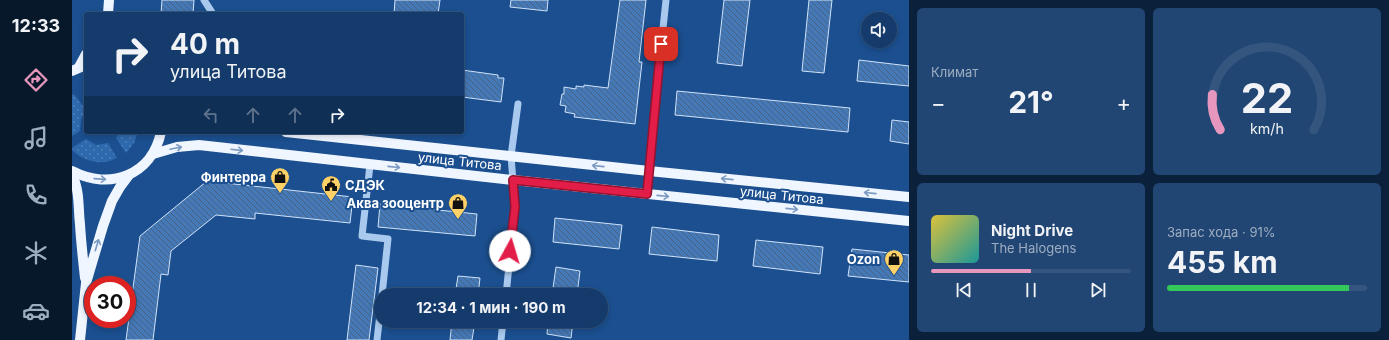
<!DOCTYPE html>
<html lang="ru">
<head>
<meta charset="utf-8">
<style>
  :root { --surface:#143b6b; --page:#214673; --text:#f1f3f6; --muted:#9dadc1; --line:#33557e; --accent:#e797bd }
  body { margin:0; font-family:Inter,sans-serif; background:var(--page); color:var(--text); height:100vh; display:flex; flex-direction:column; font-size:15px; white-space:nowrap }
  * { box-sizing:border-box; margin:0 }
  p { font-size:13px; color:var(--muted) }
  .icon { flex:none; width:22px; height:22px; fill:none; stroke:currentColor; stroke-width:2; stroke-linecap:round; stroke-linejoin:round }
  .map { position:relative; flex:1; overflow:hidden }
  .details { display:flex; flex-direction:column; gap:8px; padding:8px; background:#0b203b; width:480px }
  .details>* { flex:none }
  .banner { position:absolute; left:12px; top:12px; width:380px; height:122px; border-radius:4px; box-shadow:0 2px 6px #0003,0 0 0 1px var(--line); background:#143b6b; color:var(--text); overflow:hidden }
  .tools { position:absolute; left:789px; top:12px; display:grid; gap:8px }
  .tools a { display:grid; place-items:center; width:36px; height:36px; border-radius:50%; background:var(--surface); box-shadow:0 2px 6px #0003,0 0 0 1px var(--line); font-size:20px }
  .speed { position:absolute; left:12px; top:276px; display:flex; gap:8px; font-size:20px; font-weight:700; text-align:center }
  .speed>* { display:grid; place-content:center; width:52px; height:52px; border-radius:50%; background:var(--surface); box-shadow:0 2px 6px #0003,0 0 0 1px var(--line); line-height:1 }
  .speed .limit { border:6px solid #d22; background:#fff; color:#111 }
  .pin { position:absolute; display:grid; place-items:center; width:34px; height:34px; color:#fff; margin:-17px; border-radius:8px; box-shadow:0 2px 6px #0006 }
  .me { position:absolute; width:44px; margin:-22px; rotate:6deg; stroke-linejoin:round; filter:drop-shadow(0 0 3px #0008) }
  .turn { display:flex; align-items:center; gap:14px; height:84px; padding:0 20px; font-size:18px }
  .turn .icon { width:52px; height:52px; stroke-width:2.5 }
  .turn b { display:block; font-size:28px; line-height:34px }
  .lanes { display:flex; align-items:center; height:38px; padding:0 20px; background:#0003; justify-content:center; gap:20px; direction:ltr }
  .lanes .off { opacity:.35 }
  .big { font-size:30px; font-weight:700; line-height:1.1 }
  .details .card { flex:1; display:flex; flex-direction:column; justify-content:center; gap:6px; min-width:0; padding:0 14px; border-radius:6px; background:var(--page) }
  .details .dial { align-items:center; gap:0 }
  .dial svg { height:104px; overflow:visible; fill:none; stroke:var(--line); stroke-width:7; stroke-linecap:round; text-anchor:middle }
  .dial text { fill:var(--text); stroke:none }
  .song { display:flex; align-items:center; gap:12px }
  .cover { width:48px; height:48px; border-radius:6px; background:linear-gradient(135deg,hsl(50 70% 55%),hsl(180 70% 35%)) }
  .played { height:4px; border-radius:2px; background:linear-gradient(90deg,var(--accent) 50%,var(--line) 50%) }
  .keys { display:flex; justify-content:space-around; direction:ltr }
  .heat { display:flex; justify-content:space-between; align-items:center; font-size:22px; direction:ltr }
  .charge { height:6px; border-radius:3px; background:linear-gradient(90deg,#34c759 91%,var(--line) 0) }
  .details .tiles { flex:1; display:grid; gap:8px; grid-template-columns:repeat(2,1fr) }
  .trip { position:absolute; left:302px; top:288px; width:234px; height:40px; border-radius:20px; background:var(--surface); box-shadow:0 2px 6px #0003,0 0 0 1px var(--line); font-weight:700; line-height:40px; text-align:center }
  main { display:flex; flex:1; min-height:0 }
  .dock { display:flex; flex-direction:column; width:72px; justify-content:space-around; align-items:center; background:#08182b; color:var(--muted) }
  .dock .icon { width:28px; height:28px }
  .dock .on { color:var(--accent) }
  .dock b { font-size:18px; color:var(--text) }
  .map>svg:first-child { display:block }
  .grass { fill:url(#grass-dots) }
  .building { fill:url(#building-back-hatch); stroke:#cfe3fa }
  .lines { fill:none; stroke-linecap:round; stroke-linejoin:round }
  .minor { stroke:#a9c9ee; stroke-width:7 }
  .major { stroke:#f0f6ff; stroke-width:10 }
  .oneway { stroke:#7b9ac1 }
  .route-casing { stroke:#92132f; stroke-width:10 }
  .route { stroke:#e11d48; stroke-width:7 }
  .labels { text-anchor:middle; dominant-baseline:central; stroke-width:4; stroke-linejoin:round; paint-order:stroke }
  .street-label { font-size:13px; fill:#fff; stroke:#1b4f8f }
  .poi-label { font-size:13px; font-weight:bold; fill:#fff; stroke:#1b4f8f; text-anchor:end }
</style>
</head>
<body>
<main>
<nav class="dock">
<b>12:33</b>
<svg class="icon on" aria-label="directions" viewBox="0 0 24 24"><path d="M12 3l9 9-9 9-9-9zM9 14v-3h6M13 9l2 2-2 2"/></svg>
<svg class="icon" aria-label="music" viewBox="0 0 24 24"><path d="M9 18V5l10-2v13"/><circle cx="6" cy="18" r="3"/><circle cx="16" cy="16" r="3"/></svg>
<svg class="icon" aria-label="phone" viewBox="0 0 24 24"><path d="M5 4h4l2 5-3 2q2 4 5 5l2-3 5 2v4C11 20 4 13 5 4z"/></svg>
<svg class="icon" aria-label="climate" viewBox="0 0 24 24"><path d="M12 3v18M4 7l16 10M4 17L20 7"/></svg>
<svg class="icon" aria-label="car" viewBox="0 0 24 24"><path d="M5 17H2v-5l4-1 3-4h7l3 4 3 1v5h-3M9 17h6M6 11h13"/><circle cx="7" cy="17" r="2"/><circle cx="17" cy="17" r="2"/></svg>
</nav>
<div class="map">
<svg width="837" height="340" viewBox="0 0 837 340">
  <defs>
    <pattern id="grass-dots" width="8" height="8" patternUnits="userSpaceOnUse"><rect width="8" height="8" fill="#2e69ad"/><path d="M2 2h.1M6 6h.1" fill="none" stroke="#4d80b9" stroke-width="1.8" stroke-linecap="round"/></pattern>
    <pattern id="building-back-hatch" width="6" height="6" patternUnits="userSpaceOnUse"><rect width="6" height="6" fill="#4478b7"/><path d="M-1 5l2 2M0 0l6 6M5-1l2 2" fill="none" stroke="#486282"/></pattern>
  </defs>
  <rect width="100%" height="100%" fill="#1b4f8f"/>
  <g class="grass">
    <polygon points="2,94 13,109 9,120 8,131 0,136 0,95"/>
    <polygon points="48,132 66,132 62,143 54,153 44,138"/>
    <path d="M 14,139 L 24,145 L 36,143 L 45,158 C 30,166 12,162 0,150 L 0,148 Z"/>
  </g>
  <g class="building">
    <polygon points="90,0 122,0 121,14 89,14"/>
    <polygon points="323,0 368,0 366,14 322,14"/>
    <polygon points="439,0 476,0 475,11 438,7"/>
    <polygon points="548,0 574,0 567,62 570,62 563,124 502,117 503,114 493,112 494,106 488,105 490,94 492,94 492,87 504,89 504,86 512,87 512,85 536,88"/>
    <polygon points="652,0 678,0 670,66 645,63"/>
    <polygon points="737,0 760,0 752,73 730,71"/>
    <polygon points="787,60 837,66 837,86 785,81"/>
    <polygon points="390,70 426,75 426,78 432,78 429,102 390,97"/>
    <polygon points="605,91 778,108 776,132 603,115"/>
    <polygon points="820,120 837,122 837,144 818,141"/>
    <polygon points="135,181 281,197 278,223 183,213 183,219 144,215 99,251 96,275 89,274 81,340 54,340 68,236"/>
    <polygon points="308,204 405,214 403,236 306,227"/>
    <polygon points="483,218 550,225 547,249 481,242"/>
    <polygon points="580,227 647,235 645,261 577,254"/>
    <polygon points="684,240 751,247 748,274 681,266"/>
    <polygon points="780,249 837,255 837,282 776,276"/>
    <polygon points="284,265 306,268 297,340 275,340"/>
    <polygon points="484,267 508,271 505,295 480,295"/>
    <polygon points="386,276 408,278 406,295 383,295"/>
    <polygon points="380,321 403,321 400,340 378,340"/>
    <polygon points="476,321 501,321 499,338 475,334"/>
  </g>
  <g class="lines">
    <g class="minor">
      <polyline points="132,0 141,14"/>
      <polyline points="298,165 290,236 316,239 310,295"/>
      <polyline points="575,194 579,142 594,0"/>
      <polyline points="434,295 443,207 439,156 446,104"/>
      <polyline points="305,340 309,305"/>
      <polyline points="429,340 431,321"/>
    </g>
    <g class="major">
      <polyline points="36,14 37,0"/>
      <polyline points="7,67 14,54"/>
      <polyline points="0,71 14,65"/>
      <polyline points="214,132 577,171 837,197"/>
      <polyline points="81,154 105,147 127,145 441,180 837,221"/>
      <path d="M 0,171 C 38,191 80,175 89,132"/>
      <path d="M 0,175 C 8,190 6,208 8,224 C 9,242 11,260 13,278"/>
      <polyline points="8,340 14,283 31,226 40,201 48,187 57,175"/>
    </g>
  </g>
  <defs><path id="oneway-shaft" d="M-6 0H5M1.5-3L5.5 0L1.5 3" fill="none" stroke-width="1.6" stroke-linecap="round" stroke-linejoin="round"/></defs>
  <g class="oneway">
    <use href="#oneway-shaft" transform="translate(104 148) rotate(-12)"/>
    <use href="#oneway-shaft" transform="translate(165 150) rotate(7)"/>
    <use href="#oneway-shaft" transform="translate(526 166) rotate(-174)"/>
    <use href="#oneway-shaft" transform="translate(322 167) rotate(6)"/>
    <use href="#oneway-shaft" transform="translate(28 179) rotate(4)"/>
    <use href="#oneway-shaft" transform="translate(655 179) rotate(-174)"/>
    <use href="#oneway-shaft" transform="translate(798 193) rotate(-174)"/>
    <use href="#oneway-shaft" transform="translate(591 196) rotate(6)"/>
    <use href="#oneway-shaft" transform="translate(720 209) rotate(6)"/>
    <use href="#oneway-shaft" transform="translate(25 245) rotate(-73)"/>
  </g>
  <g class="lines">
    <defs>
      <polyline id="route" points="438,251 443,207 441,180 575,194 589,44"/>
    </defs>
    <use href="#route" class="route-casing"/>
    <use href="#route" class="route"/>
  </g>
  <defs>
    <symbol id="shop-pin" viewBox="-11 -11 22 30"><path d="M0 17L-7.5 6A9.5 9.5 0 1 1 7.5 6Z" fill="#ffd166" stroke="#1b4f8f"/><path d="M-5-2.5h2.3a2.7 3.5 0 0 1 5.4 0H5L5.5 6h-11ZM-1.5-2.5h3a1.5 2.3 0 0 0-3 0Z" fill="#111"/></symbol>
    <symbol id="civic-pin" viewBox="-11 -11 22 30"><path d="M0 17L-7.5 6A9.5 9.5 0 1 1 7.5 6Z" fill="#ffd166" stroke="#1b4f8f"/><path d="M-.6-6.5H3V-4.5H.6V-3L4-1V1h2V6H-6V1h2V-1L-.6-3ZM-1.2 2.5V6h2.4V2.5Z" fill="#111"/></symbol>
  </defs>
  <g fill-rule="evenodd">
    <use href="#shop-pin" x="197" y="166" width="22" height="30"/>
    <use href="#civic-pin" x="248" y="174" width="22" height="30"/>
    <use href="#shop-pin" x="375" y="192" width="22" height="30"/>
    <use href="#shop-pin" x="811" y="248" width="22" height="30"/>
  </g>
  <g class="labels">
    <g class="street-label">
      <text transform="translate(388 161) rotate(6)">улица Титова</text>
      <text transform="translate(710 195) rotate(6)">улица Титова</text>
    </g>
    <g class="poi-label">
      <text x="194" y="177">Финтерра</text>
      <text x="273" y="185" text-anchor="start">СДЭК</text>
      <text x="372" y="203">Аква зооцентр</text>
      <text x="808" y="259">Ozon</text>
    </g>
  </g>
</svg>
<div class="tools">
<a><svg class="icon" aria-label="sound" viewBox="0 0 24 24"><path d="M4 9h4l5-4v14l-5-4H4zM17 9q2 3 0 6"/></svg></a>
</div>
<div class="speed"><div class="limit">30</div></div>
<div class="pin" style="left:589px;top:44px;background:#d93025"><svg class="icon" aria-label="arrive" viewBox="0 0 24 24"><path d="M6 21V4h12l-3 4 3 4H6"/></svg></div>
<svg class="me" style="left:438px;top:251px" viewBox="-20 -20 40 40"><circle r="19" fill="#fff"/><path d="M0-13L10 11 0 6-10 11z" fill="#e11d48"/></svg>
<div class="trip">12:34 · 1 мин · 190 m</div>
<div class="banner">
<div class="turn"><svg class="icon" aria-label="right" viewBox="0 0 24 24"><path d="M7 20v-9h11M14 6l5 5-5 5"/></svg><div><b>40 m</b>улица Титова</div></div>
<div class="lanes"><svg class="icon off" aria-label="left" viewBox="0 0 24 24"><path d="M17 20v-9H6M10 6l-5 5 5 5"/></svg><svg class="icon off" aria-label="ahead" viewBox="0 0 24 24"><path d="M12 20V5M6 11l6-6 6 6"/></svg><svg class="icon off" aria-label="ahead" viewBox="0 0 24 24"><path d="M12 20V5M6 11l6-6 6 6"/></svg><svg class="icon" aria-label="right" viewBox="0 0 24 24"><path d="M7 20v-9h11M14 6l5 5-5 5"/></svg></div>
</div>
</div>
<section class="details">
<div class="tiles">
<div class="card"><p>Климат</p>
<div class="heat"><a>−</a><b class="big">21°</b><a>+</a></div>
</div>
<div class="card dial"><svg viewBox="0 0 100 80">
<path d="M14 69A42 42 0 1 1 86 69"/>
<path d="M14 69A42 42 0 0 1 8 42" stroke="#e797bd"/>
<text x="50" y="56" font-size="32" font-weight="700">22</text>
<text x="50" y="72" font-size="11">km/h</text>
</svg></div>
<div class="card">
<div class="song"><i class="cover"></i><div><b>Night Drive</b><p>The Halogens</p></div></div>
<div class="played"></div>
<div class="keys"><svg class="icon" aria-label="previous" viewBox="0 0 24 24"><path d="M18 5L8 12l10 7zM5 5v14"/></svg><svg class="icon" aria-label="pause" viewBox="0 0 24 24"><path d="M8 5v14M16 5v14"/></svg><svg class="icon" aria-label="next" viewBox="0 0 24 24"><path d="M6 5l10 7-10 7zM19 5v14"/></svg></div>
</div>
<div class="card"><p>Запас хода · 91%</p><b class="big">455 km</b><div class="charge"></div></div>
</div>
</section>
</main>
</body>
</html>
